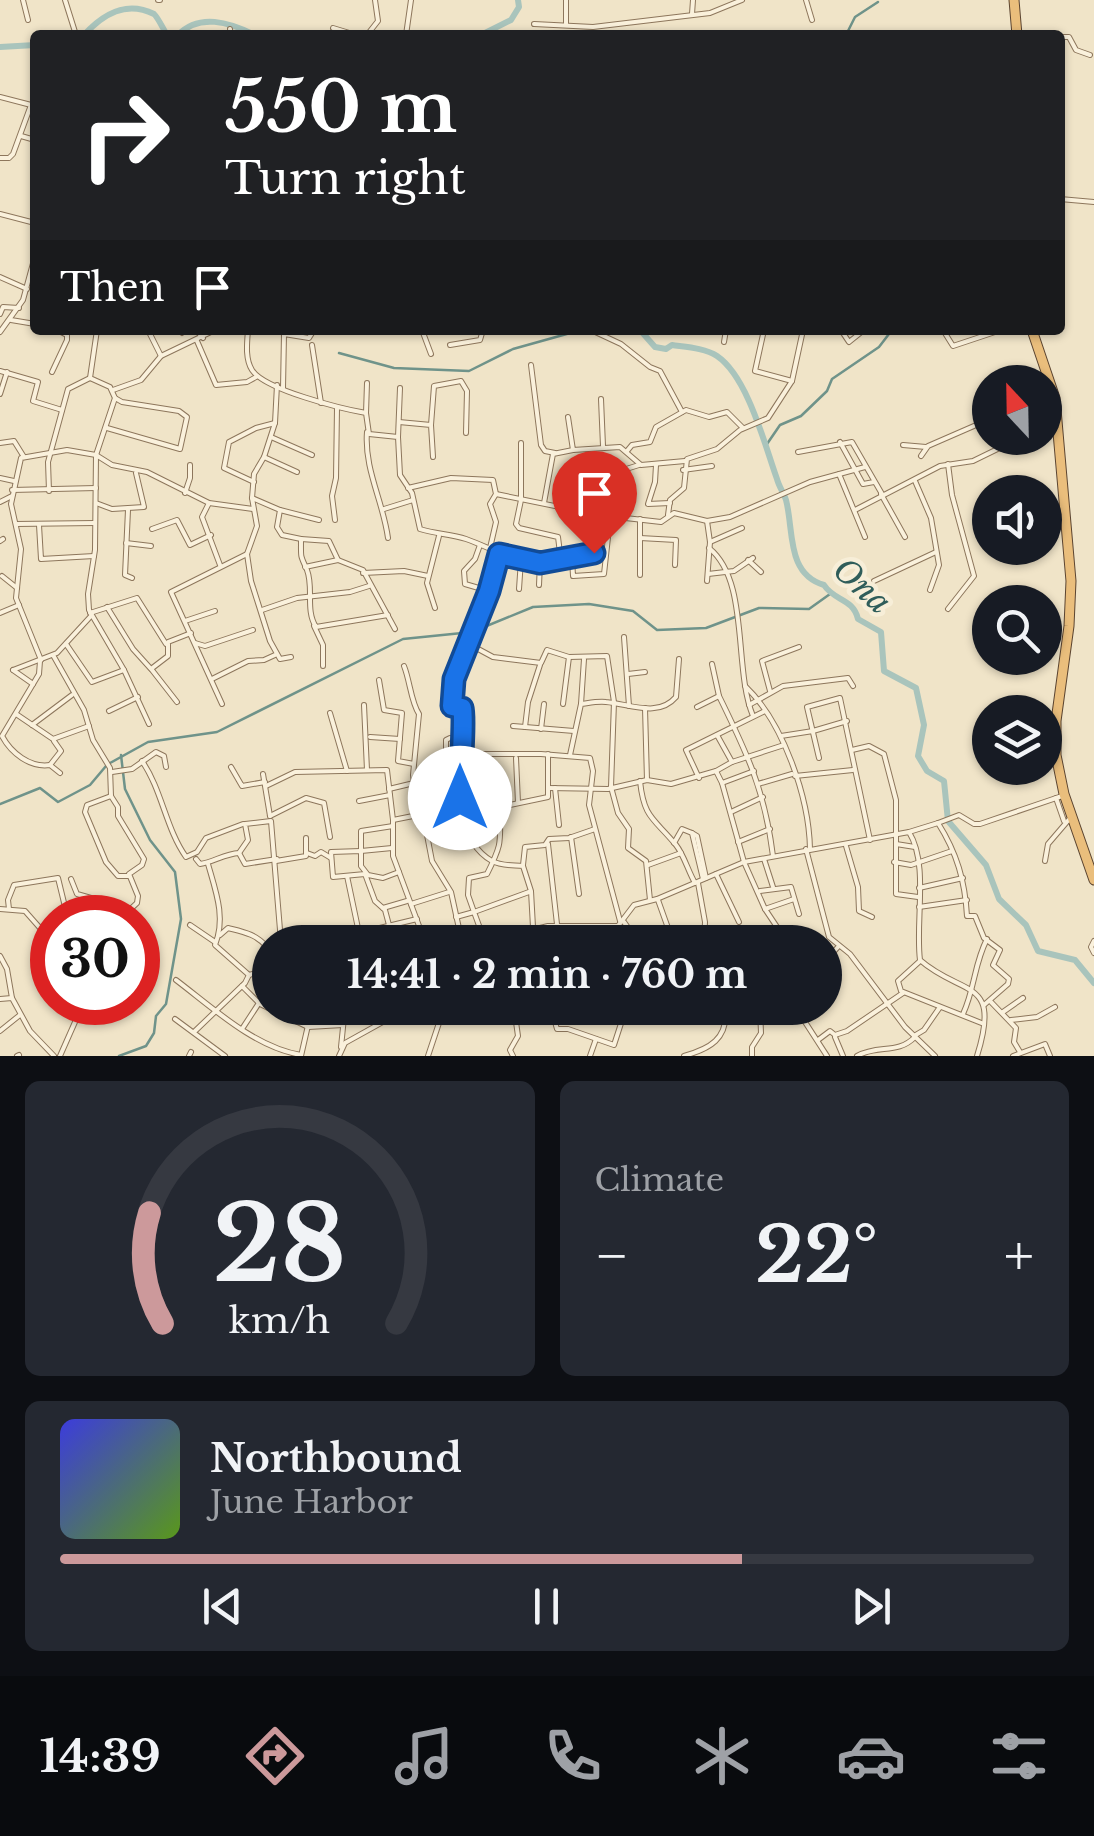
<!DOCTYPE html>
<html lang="en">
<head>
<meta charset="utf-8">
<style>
  :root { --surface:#171b24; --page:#242831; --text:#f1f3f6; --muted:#9ea1a6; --line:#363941; --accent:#cc999b }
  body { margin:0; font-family:"Libre Baskerville",serif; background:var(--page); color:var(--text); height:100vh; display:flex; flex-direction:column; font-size:38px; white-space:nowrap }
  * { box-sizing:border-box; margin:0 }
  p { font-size:32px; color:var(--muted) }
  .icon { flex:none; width:55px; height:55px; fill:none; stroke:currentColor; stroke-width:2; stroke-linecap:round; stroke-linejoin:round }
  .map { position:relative; height:1056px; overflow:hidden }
  .side { display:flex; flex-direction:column; gap:25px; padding:25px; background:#0d0f14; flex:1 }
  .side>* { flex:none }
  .hud { position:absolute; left:30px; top:30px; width:1035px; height:305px; border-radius:10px; box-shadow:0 2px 8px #0004; background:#202124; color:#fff; overflow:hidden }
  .needle { width:65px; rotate:338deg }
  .fabs { position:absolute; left:972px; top:365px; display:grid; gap:20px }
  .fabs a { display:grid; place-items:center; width:90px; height:90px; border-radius:50%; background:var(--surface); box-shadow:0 2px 8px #0004; font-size:50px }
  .speed { position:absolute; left:30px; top:895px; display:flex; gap:20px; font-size:50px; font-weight:700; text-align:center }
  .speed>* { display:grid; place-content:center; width:130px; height:130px; border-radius:50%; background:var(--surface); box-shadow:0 2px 8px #0004; line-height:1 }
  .speed .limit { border:15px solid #d22; background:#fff; color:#111 }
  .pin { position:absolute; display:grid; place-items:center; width:85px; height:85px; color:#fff; margin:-102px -42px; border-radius:50% 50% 50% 0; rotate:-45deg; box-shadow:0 0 10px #0007 }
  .pin .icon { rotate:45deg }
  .me { position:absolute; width:110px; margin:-55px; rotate:0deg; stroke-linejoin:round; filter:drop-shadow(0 0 8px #0008) }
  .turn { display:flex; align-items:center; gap:35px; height:210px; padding:0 30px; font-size:45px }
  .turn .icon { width:130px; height:130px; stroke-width:2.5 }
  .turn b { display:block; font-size:70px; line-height:85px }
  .then { display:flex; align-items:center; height:95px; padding:0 30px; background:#0003; gap:20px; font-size:38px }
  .big { font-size:75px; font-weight:800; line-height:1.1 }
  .side .widget { flex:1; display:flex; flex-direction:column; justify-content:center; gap:15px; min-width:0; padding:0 35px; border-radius:15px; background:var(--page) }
  .side .dial { align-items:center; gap:0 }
  .dial svg { height:260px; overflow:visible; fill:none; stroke:var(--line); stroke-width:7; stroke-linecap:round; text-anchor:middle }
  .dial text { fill:var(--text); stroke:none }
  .song { display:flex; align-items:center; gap:30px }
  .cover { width:120px; height:120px; border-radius:15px; background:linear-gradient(135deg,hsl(240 70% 55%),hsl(90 70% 35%)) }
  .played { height:10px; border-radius:5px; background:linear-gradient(90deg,var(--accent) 70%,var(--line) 70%) }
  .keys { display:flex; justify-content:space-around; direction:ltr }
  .heat { display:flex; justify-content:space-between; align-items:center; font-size:55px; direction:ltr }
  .side .tiles { flex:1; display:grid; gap:25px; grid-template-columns:1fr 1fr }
  .widget:last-child { grid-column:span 2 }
  .trip { position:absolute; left:252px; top:925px; width:590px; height:100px; border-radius:50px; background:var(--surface); box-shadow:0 2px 8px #0004; font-weight:800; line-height:100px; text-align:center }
  .tab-bar { display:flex; height:160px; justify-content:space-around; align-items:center; background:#090b0e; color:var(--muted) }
  .tab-bar .icon { width:70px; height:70px }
  .tab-bar .selected { color:var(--accent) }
  .tab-bar b { font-size:45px; color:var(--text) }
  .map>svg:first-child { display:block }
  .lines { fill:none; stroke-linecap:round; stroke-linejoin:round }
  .stream { stroke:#6f938a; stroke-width:2.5 }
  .river { stroke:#a9c4bc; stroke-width:6 }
  .minor-casing { stroke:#8d765c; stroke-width:6 }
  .trunk-casing { stroke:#5b4430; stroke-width:11 }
  .minor { stroke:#faf1dc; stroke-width:4 }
  .trunk { stroke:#eabe7c; stroke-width:9 }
  .route-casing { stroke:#114b97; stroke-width:25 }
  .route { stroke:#1a73e8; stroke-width:18 }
  .labels { text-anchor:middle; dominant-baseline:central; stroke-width:9; stroke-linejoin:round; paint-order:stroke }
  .water-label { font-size:32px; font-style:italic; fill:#2f5d5a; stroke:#f7eed8 }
</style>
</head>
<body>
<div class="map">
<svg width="1094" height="1056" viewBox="0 0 1094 1056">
  <rect width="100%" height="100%" fill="#f0e4c8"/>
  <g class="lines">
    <g class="stream">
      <polyline points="846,35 855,17 878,2"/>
      <polyline points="339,353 394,368 469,371 513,349 581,330"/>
      <polyline points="767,444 780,425 801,416 827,391 832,379 879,347 892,330"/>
      <polyline points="110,763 148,742 217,732 403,639 472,632 533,607 589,604 633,611 657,630 706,628 759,608 809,609 830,594"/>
      <polyline points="0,804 40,788 58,802 90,785 106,766"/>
      <polyline points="119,1056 146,1046 154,1033 156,1016 166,1004 181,919 175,872 150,840 125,789 121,755"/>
    </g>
    <g class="river">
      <path d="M 84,35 C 103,14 126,0 154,14 C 159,19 163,29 167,35"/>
      <path d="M 178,35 C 199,13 229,22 255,35"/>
      <polyline points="481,35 511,20 519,7 518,0"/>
      <polyline points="0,47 35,45"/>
      <path d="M 640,330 L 655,347 L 666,349 L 672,345 C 686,347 705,348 717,356 C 748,377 765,446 777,479 C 779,487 784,493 786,500 C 794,530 786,574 824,585 C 834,601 853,598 858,619 L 881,632 L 884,671 L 916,688 L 924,725 L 918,756 L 927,771 L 944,781 L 948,821 L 986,865 L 999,899 L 1026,925 L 1038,951 L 1075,960 L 1094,983"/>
    </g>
    <defs>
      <g id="minor">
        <polyline points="23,0 28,20"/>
        <polyline points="65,0 76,35"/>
        <polyline points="158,0 160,0"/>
        <polyline points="566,0 566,25"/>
        <polyline points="806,0 812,20"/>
        <polyline points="692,14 693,0"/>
        <polyline points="534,24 593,27 710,13 742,0"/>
        <polyline points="333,28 356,35"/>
        <polyline points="230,29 231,35"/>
        <polyline points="367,35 378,21 375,0"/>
        <polyline points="406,35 411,0"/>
        <polyline points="1060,37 1069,37 1076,50 1090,55"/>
        <polyline points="0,97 35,106"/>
        <polyline points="21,136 35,140"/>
        <polyline points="0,158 9,158 13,154 31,105"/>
        <polyline points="1060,199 1094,202"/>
        <polyline points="0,214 35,223"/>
        <polyline points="0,277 27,289"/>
        <polyline points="0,314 3,307 19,308"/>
        <polyline points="11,320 35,324"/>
        <polyline points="97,330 90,378 110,387 115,398 122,402 179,411 187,417 180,449 107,428"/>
        <polyline points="98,330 129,330"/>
        <polyline points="148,330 161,356"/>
        <polyline points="179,330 182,333"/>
        <polyline points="196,330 203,338"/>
        <path d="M 248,330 C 247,343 245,359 252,370 C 265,390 343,409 366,413 L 369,434 L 398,437 L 400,475 L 412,493 L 420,529 C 436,534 451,534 466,539 C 489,547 509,560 534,563 C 558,565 581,554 605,553"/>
        <polyline points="422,330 431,354"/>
        <polyline points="591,330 621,344 650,367 660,371 682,412"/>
        <polyline points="764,330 755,371 792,381"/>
        <polyline points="841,330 849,342 864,330"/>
        <polyline points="943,330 953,346 1001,330"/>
        <polyline points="0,332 23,300 35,256"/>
        <polyline points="197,341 216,385 247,382 256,377"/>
        <polyline points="724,342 726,330"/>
        <polyline points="312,345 321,403"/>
        <polyline points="450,345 480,340 483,330"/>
        <polyline points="531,365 541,445 545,451 555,453"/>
        <polyline points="0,371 38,382 33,401 62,410"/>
        <polyline points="52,372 67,340 67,335 57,330"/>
        <polyline points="277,385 275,423 264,457 254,474 252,498 257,526 247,554 251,581 270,641 280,659 291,657"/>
        <polyline points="283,388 284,334 309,338 314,330"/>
        <polyline points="113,390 141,380 161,356 215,330"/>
        <polyline points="0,394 7,372"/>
        <polyline points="115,398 96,455 95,550 88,594 89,610 124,670 149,724"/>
        <polyline points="601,399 603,446"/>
        <polyline points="1045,403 1049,398"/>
        <polyline points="366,413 367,383"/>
        <polyline points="568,417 573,450 620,447 641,465 685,461"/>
        <polyline points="399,422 431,425 433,457"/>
        <polyline points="431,425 434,386 461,381 467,391 466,433"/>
        <path d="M 367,432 C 364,469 383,501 388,538"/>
        <polyline points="271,437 312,455"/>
        <polyline points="398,437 400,388"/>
        <polyline points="840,442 863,484 874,482"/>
        <polyline points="0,443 14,441 24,457"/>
        <polyline points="521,443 521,500 516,524 519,528 558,537 561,561"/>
        <polyline points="903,445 926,447"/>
        <polyline points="627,451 632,445 650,442 656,427 686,410 709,417 727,412 743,428"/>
        <polyline points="798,452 852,442 882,494"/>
        <polyline points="921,456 928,446 990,419"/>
        <polyline points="264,457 297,472"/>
        <polyline points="656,465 655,482 648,504 670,503"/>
        <polyline points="683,470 712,466"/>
        <polyline points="839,474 865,537"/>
        <polyline points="0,478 14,481"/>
        <polyline points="567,479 605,490 622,490 623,470 639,465"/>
        <polyline points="915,481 931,518 939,565 930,590"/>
        <polyline points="254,482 224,468 229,442 256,428 275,423"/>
        <polyline points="408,488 451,478 493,480 496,494 490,504 496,522 490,548"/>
        <polyline points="12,490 96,488"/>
        <polyline points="49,491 48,462 68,389 90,378"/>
        <polyline points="185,493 190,478 190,465"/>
        <polyline points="496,494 599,515 661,522 674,513 707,521 730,517 810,482 865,467"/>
        <polyline points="881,494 905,537"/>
        <path d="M 252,498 L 280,510 L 277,527 L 282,535 L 301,539 C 301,559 300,554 307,570 C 314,588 305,610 316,627 L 388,615"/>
        <polyline points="0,502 12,496"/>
        <polyline points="96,503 112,509 144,507 136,473"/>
        <polyline points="209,503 202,517 220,565"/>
        <polyline points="544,503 553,454 573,450"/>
        <polyline points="384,509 413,500"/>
        <polyline points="128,510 125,575 132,578"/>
        <polyline points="280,510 319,520"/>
        <polyline points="855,510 940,466 973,461 1020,438"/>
        <polyline points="668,515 670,500 684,488 687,459 717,449 740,430 768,418 792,381 803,330"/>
        <polyline points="335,520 332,496 336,478 337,408"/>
        <polyline points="707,521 710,542 707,581"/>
        <polyline points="16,524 95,523"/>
        <polyline points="39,525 41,559 94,556"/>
        <polyline points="152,529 177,520 190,545 211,535"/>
        <polyline points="640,538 676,540 675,565"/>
        <polyline points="301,539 329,541 338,560 363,570 395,629"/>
        <polyline points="0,541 3,539"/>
        <polyline points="710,542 742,528"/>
        <polyline points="126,543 151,546"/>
        <polyline points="480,545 475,559 464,571 465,584 489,591 499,554"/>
        <path d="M 709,548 C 750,581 733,668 753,716"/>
        <polyline points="572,558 573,576 604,574 610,519"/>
        <polyline points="748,560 761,572"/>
        <polyline points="305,567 338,560"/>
        <polyline points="363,573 404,571 428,576"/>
        <polyline points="708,574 734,571 753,558"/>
        <polyline points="640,575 640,519"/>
        <polyline points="2,576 17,588"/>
        <polyline points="874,581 936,552"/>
        <polyline points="539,585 540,563"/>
        <polyline points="519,589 521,560"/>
        <path d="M 489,591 C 475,625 447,668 452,706 L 461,708 C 466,720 460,733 460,746 C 459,784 454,839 492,861 C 501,866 513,865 523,866 L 531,891 L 533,927"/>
        <polyline points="107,607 133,649 151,669 168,656 168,642 191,633"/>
        <polyline points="435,608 427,583 439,536"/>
        <polyline points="948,609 974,576 952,495 948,464"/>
        <polyline points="262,610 297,598 350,592 369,586"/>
        <polyline points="0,613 19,605"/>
        <polyline points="90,613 137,598 166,644"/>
        <polyline points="185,621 215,611"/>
        <polyline points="314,626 323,645 323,666"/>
        <polyline points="624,637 629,706"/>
        <polyline points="195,643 205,646 253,630"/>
        <polyline points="467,643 493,657 541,663 547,650 569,657 607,656 614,702 611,787 618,813 629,829 628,848 646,861 650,900"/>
        <polyline points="66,644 92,682 124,670"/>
        <polyline points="53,655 84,710 93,740 110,768 111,796 118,807 118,816 144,859 142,865 129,874 138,896 137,903 121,918"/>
        <polyline points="41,660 16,598 21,549 11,504 21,458 67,450 96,455 112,465 147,472 209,503 253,509"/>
        <path d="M 40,661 L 39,674 L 2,736 C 11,753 30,768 50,765 L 60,773"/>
        <polyline points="712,664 719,696"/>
        <path d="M 404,666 C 410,681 411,702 419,714 L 413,775 L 418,815 L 427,835 L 432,861 L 451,892 L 462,942"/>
        <polyline points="13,670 57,653 91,616"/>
        <polyline points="13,670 33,684"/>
        <polyline points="152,670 177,702"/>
        <polyline points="628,674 645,672"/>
        <polyline points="212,679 248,661 264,660 275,655"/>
        <polyline points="379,680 384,710 402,713 398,761 414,764"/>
        <path d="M 745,686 C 783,722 809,797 810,849"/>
        <polyline points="770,691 762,661 799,647"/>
        <polyline points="222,704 171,592 247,554"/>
        <polyline points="563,704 569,657"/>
        <polyline points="581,704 584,659"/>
        <polyline points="364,705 367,770"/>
        <polyline points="749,705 783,686 848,678 853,686"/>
        <path d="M 697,707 L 719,696 C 747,753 765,791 773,856"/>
        <polyline points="645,708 647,780"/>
        <polyline points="109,711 138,697"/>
        <polyline points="330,713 347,771"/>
        <polyline points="16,714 53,739 89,726"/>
        <polyline points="32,725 72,695"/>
        <polyline points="513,726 574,731"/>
        <polyline points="525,727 528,702 540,665"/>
        <polyline points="541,729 544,704"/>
        <polyline points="781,736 813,731 847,721"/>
        <polyline points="370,737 400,739"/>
        <polyline points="852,750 869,746 884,754 896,800 896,894 918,897"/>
        <polyline points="460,754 541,754 590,758 593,771 589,805 620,921"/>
        <path d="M 570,755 L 581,704 C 589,703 598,701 606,702 C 630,704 658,718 676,697 L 679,659"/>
        <polyline points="516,758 518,803"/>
        <polyline points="819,758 807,707 840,698 870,840"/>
        <path d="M 142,761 C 162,790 166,829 186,857 L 197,852 L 206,838 L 243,824"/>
        <polyline points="732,762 784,745"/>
        <polyline points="50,765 61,751 54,741"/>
        <polyline points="231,767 242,786 265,782"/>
        <polyline points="716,771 732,762 717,735"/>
        <polyline points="112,772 132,769 156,752 164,756 166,767"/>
        <polyline points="263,774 270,816"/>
        <polyline points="795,776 853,770"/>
        <polyline points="699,778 686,750 765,711"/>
        <path d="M 640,781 C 644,819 654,818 676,845 C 684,855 688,871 695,883"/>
        <polyline points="722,783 744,862 765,909 787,942"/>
        <polyline points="758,784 792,774"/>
        <polyline points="266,786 295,772 387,770 393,820 393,856 425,942"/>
        <polyline points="446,786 446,740 450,738 460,743"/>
        <polyline points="548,788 608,789 647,780 671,784 716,771 722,783 754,771"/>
        <polyline points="555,788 559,825"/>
        <polyline points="389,789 414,783"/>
        <polyline points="111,796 87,805 85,812 106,862 118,876 129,876"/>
        <polyline points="1056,798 1064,821"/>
        <polyline points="359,801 390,795"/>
        <polyline points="731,812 763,797"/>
        <polyline points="270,816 306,798 324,803 330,837"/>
        <polyline points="393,820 418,815"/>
        <polyline points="909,832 938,823"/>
        <polyline points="692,833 697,836 706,878"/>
        <polyline points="571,837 579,894"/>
        <polyline points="738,842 770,829"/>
        <polyline points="674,843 682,829 692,833 703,879"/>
        <polyline points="548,844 559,942"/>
        <polyline points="896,844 915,847"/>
        <polyline points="846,846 858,887 859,911 872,917"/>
        <polyline points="392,848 361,851 361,831 393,826"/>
        <polyline points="806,849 829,937 850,954 905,1027 935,1056"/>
        <polyline points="239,853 245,864 277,859"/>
        <polyline points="307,853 315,856 321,852 331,858"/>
        <path d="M 196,859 L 200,864 C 214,862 224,854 239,853 L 248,840 L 245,824 L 271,821 L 281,942"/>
        <polyline points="764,859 773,887"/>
        <polyline points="276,861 306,856 306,838"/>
        <polyline points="1045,861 1048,844 1072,816"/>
        <polyline points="894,862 911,865 952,851"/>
        <path d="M 208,864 C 216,892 226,918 215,945 L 249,975"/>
        <polyline points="523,865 525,847 545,845 549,839 569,838 595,829"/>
        <polyline points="648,865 681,853"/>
        <polyline points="716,874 739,922"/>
        <polyline points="347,876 359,933 417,919"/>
        <polyline points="71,879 77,894 98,900 89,918"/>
        <polyline points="698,883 705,922 704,942"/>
        <polyline points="919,888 963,878"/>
        <polyline points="760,891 791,887 799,914"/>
        <polyline points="658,900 673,942"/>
        <polyline points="411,904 449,892"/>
        <polyline points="919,907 967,900"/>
        <polyline points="383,908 407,901"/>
        <polyline points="0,909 25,911 40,928 52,924"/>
        <polyline points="9,909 8,900 14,885 58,878 67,915 72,918"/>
        <polyline points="765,909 794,899"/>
        <path d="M 456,917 L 474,912 L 468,895 L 469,878 L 487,874 C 503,842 500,843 500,807 L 548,797 L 548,754"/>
        <polyline points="624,922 638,942"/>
        <polyline points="190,925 215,942"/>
        <polyline points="389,925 385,910 375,901 365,874 333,877 331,852 361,851 361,866 368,875 383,878 399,872"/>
        <polyline points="528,929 531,942"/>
        <polyline points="375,931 375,942"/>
        <path d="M 220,935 L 228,928 C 244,932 256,934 267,947"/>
        <polyline points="672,938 703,937"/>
        <polyline points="1094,941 1091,947 1094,953"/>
        <path d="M 483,942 L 548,926 L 618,926 L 634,905 L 657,899 L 744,862 L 909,832 C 929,864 915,922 920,960 C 962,997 1002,977 977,1056"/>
        <polyline points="485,942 474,912 529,892"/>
        <polyline points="0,956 7,969 12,998"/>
        <polyline points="825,961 838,947"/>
        <polyline points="920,961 898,981 901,991 984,1024"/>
        <path d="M 176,980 C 213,1008 254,1047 301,1055"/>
        <polyline points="242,986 260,1004 308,1027 343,1025"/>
        <polyline points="0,999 12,998 30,1031 54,1056"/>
        <polyline points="991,1002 1016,1028 1014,1042 1020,1052"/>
        <path d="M 984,1005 L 1008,984 L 1009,979 L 993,965 L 1000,950 L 984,938 L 975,916 L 967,916 C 965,881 957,853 938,823 L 959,815 L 974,824 L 980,824 L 1065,795"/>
        <polyline points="551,1008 557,1029 568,1029 614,1045 626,1008"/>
        <polyline points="662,1008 666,1019"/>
        <polyline points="796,1008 827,1056"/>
        <polyline points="692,1009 725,1009"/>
        <polyline points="760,1012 771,1016 786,1008"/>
        <polyline points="1003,1012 1023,998"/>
        <path d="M 963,1014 C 975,988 974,964 987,939"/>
        <polyline points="175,1019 225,1056"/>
        <polyline points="647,1020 666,1019 677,1012 675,1008"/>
        <polyline points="1011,1020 1037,1017 1055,1007"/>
        <polyline points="242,1029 259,1003 270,976"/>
        <polyline points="0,1031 20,1015"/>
        <polyline points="194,1032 245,983 249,975 270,969"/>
        <polyline points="914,1036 924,1030 940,1007"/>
        <polyline points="835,1037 843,1056"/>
        <polyline points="818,1040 830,1031 835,1035 847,1031 903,993"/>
        <polyline points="341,1047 345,1008"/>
        <polyline points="17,1056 19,1055"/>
        <polyline points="60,1056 79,1013 80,1002"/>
        <polyline points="189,1056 191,1052"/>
        <polyline points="301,1056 312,1008"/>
        <polyline points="339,1056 345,1043 408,1008"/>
        <polyline points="428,1056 444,1008"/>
        <polyline points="513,1056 510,1050 518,1036 514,1008"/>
        <polyline points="590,1056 596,1039"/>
        <path d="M 684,1056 C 709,1049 729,1039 725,1008"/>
        <polyline points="752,1056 752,1047 761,1033 760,1008"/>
        <path d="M 857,1056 C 879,1044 897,1055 915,1037"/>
        <polyline points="1013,1056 1045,1044 1050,1056"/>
      </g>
      <g id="trunk">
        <polyline points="1014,0 1017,35"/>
        <polyline points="1032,330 1055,398 1071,581 1069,626 1056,721 1056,755 1064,794 1094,880"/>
      </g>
    </defs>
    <use href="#minor" class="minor-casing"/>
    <use href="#trunk" class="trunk-casing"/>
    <use href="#minor" class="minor"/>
    <use href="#trunk" class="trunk"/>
  </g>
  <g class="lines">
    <defs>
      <path id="route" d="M 460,798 C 460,782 465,717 462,708 L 452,706 L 454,679 L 489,591 L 499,554 L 540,563 L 594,553"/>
    </defs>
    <use href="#route" class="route-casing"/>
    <use href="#route" class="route"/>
  </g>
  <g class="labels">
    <g class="water-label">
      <text transform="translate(862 586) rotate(42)">Ona</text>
    </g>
  </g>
</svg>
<div class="fabs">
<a><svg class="needle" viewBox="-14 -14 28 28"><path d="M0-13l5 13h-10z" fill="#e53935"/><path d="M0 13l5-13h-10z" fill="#9ea1a6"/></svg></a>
<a><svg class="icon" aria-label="sound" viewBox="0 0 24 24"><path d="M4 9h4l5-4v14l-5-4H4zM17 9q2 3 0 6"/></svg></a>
<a><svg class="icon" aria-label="search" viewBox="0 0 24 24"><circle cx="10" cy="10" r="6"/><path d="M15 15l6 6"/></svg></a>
<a><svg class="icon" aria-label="layers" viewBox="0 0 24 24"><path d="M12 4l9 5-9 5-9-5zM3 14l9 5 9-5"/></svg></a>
</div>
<div class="speed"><div class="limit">30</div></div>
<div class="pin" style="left:594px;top:553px;background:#d93025"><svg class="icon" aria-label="arrive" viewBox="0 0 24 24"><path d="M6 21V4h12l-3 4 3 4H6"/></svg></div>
<svg class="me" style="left:460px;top:798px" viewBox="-20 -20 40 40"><circle r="19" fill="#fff"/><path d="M0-13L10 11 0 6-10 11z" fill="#1a73e8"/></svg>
<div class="trip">14:41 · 2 min · 760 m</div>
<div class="hud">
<div class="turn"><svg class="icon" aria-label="right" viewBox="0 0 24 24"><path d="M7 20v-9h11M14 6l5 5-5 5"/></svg><div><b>550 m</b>Turn right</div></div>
<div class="then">Then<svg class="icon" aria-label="arrive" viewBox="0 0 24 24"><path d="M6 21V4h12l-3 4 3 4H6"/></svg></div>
</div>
</div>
<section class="side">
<div class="tiles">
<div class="widget dial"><svg viewBox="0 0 100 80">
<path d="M14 69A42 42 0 1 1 86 69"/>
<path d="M14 69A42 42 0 0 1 10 35" stroke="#cc999b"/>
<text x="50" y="56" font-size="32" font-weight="700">28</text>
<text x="50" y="72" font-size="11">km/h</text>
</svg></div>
<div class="widget"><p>Climate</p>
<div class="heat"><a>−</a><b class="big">22°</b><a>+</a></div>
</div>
<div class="widget">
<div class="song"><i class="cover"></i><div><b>Northbound</b><p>June Harbor</p></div></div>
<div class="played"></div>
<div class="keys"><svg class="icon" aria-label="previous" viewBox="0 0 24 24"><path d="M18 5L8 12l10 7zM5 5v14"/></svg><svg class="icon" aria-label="pause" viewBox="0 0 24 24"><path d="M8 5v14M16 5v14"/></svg><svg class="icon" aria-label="next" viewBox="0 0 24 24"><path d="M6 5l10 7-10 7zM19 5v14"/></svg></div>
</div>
</div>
</section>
<nav class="tab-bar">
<b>14:39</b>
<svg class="icon selected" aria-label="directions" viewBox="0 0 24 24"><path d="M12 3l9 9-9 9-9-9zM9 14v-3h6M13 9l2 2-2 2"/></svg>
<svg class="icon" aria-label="music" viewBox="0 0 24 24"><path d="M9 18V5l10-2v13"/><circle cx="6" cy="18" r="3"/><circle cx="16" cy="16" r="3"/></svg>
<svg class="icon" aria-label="phone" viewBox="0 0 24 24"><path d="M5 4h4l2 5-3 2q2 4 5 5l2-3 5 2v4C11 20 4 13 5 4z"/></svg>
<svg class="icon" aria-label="climate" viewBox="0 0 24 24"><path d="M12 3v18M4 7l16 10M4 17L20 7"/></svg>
<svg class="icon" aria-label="car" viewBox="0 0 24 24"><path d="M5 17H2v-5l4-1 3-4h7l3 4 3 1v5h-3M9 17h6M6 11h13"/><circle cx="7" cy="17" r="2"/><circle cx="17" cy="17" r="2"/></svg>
<svg class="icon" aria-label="filters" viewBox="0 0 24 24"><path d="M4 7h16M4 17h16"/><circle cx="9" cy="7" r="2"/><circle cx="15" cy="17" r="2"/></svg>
</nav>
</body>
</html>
